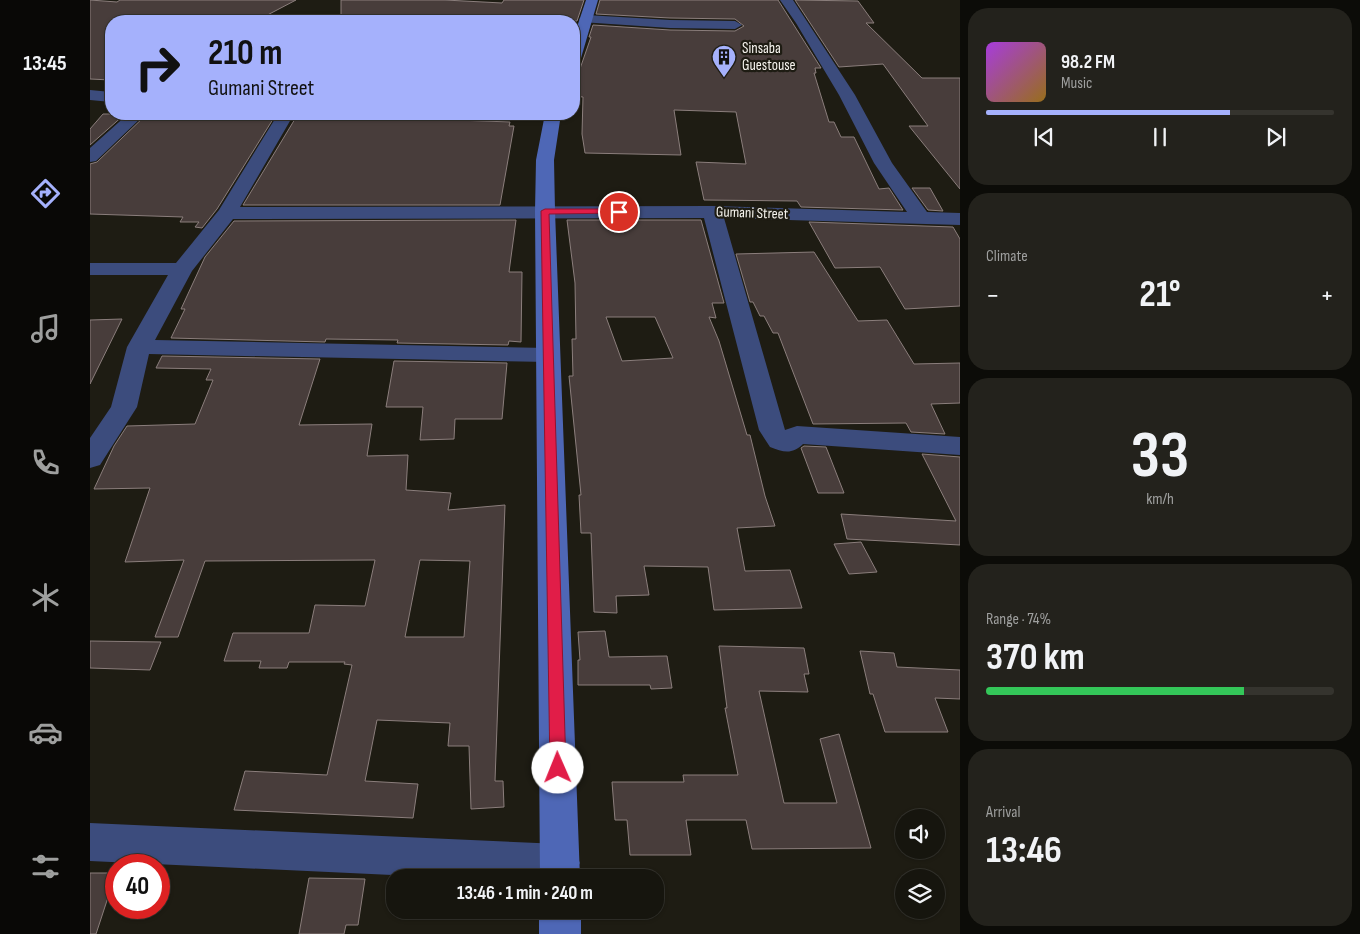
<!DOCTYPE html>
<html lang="en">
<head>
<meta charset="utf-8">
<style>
  :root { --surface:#16150e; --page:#23221c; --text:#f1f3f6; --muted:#9e9f9e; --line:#35342e; --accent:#a5b1fc }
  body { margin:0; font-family:"Sofia Sans Condensed",sans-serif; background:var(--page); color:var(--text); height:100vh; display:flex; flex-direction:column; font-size:19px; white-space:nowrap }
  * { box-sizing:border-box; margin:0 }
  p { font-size:16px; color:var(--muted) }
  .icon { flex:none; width:28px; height:28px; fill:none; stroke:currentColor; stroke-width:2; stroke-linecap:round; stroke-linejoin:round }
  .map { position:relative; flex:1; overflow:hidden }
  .drawer { display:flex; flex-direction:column; gap:8px; padding:8px; background:#0c0c08; width:400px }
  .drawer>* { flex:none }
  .top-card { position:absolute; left:15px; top:15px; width:475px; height:105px; border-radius:20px; box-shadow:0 1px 4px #0004,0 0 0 1px var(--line); background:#a5b1fc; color:#111; overflow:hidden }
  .fabs { position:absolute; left:805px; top:809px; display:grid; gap:10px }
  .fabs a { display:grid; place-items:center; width:50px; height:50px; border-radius:50%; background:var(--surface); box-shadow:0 1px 4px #0004,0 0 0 1px var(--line); font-size:25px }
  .speed { position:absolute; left:15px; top:854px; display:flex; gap:10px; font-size:25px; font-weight:700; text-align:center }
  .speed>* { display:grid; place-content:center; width:65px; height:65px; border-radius:50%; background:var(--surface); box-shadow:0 1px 4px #0004,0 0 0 1px var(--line); line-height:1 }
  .speed .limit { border:8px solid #d22; background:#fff; color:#111 }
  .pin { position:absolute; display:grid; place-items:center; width:42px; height:42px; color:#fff; margin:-21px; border:2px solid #fff; border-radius:50%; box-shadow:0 1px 5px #0007 }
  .me { position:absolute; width:55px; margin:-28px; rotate:359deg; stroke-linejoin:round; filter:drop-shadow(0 0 4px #0008) }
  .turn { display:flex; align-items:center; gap:18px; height:105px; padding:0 20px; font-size:22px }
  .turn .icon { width:65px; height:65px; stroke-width:2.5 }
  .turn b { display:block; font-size:35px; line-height:42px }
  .big { font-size:38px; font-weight:700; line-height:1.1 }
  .drawer .widget { flex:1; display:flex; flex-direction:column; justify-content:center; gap:8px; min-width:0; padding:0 18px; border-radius:20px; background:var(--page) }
  .drawer .dial { align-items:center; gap:0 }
  .dial b { font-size:65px; line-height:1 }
  .song { display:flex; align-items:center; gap:15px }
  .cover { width:60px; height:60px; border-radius:8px; background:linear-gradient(135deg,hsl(280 70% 55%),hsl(40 70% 35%)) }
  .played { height:5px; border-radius:2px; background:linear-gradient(90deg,var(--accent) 70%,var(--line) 70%) }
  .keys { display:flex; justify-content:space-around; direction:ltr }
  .heat { display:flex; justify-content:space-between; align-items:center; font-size:28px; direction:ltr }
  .charge { height:8px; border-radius:4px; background:linear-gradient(90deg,#34c759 74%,var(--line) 0) }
  .trip { position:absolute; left:296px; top:869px; width:278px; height:50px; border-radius:20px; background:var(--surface); box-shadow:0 1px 4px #0004,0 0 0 1px var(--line); font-weight:700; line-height:50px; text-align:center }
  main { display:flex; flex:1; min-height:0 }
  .tab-bar { display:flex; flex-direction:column; width:90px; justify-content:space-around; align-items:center; background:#090806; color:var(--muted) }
  .tab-bar .icon { width:35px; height:35px }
  .tab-bar .current { color:var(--accent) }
  .tab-bar b { font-size:22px; color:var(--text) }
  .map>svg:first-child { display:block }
  .building { fill:#483d3b; stroke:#8b7e7c; fill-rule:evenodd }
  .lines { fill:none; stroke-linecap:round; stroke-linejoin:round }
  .street { fill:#3c4c7d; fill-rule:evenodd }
  .secondary { fill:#4e67b6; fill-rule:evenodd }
  .route { fill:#e11d48; stroke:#92132f }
  .labels { text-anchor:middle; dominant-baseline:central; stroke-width:4.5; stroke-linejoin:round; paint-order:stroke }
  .far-poi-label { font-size:15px; fill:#f7f5ef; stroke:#1e1c13; text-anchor:start }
  .far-street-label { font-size:15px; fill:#f7f5ef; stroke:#1e1c13 }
</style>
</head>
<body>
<main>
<nav class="tab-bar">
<b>13:45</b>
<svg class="icon current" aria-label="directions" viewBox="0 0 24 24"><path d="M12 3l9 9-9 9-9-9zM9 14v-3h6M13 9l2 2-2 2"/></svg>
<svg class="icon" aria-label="music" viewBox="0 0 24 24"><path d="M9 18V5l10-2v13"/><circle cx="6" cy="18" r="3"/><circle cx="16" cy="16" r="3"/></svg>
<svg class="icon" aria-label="phone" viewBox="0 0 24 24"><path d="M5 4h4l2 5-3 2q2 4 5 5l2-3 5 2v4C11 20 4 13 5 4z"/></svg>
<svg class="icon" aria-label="climate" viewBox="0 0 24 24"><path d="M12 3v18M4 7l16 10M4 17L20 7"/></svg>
<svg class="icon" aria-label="car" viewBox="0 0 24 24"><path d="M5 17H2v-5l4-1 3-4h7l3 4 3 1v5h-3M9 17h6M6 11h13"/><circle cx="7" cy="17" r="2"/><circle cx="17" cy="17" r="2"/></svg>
<svg class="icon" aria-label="filters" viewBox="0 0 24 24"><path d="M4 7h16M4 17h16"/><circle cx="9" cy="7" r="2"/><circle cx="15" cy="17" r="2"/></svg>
</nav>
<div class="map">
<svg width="870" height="934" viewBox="0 0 870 934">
  <rect width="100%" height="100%" fill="#1e1c13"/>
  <g class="building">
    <polygon points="0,0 27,2 30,0 206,0 166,21 149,19 145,21 21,21 21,80 0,79"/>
    <polygon points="251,0 355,0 412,3 414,0 494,0 487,21 313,21 251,18"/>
    <polygon points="510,0 688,0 731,68 725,68 726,73 724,73 739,122 744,122 751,137 764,137 789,189 799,188 813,210 711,207 707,201 614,200 606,162 656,164 646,112 584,110 591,155 495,153 492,134 493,97 484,96 484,86 501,37 499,37 503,25 580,30 645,31 654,26 645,19 580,18 506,14"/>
    <polygon points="705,0 768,1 784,23 776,23 832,78 870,78 870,189 819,126 838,126 793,64 749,67"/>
    <polygon points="13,114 35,114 0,145 0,129"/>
    <polygon points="57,114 95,114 185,116 127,209 112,228 105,227 109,222 90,222 93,217 0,214 0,164 7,162"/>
    <polygon points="208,114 420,122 419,126 424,126 410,205 153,205"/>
    <polygon points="822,188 840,188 853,211 838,210"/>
    <polygon points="426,220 419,272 432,272 431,342 419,341 418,345 307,343 308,340 236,339 235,342 81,338 95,309 91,309 115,257 144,221"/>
    <path d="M 477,220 L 611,220 L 634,303 L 622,303 L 626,318 L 619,317 L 629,341 L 657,435 L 660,435 L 675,496 L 685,526 L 647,528 L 655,571 L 700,570 L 712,608 L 624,610 L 618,567 L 554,566 L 559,595 L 526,596 L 527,613 L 504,612 L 501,533 L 491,533 L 489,495 L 491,495 L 479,376 L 483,376 L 482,339 L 486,339 L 485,283 ZM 516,317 L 565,317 L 583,358 L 532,361 Z"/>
    <polygon points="719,222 863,227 870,239 870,306 815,309 790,267 745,268"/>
    <polygon points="724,252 768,321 797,320 824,364 870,363 870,403 841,404 855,434 821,432 816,423 723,424 688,333 683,333 674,316 670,316 663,302 660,302 646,254"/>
    <polygon points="32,319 0,384 0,320"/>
    <path d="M 72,356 L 230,359 L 209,425 L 282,424 L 277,456 L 318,455 L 316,490 L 361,493 L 358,510 L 415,505 L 405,781 L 413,781 L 414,807 L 381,809 L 379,746 L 358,746 L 360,723 L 287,720 L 275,781 L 328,784 L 323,818 L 144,810 L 155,771 L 237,775 L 262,665 L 254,664 L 255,662 L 199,662 L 197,668 L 169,668 L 171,661 L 134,661 L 143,633 L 219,633 L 225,605 L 275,606 L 285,560 L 115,561 L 88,637 L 65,637 L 94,560 L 35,562 L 60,488 L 4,489 L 24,446 L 37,426 L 105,424 L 123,380 L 116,380 L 121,369 L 66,368 ZM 330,560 L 380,561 L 374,637 L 315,637 Z"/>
    <polygon points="304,361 417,363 412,419 365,419 364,439 330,440 333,407 296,407"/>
    <polygon points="714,446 736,447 754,493 728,493 711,448"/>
    <polygon points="832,454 870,457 870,545 757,539 751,514 866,521"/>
    <polygon points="771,542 787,572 759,574 744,544"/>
    <polygon points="515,631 519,657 577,656 582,688 561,689 560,685 488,685 488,660 490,660 488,632"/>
    <polygon points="0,641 71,642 60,670 0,668"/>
    <polygon points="629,646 714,648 719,674 714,674 718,692 669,691 694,803 747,803 730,739 749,734 781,848 662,849 656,820 596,820 601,855 540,855 537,820 525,820 522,782 594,782 593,775 648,775 635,708 637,708"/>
    <polygon points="770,651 804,653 807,667 870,670 870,699 845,698 858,732 795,732 783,694 780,694"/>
    <polygon points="0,873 26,873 6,934 0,934"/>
    <polygon points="219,878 275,879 268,925 256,925 254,934 209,934"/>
  </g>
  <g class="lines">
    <g class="street">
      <path d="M 690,0 L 703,0 L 765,95 L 802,163 L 837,212 L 870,213 L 870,225 L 634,218 L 695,430 L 707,426 L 870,437 L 870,455 L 713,444 C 702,455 693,452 680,447 L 669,430 L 614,218 L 143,219 L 102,271 L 65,340 L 458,348 L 466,350 L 470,355 L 466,360 L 458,362 L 59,354 L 47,407 L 10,465 L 0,468 L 0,438 L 21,407 L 37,347 L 78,275 L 0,275 L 0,263 L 86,263 L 129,210 L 188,114 L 204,114 L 150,207 L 622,206 L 817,212 L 784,163 L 749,95 L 706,23 Z"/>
      <polygon points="496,15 580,20 645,21 652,25 645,29 580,28 491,22 489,19"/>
      <polygon points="0,90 21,92 21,102 0,100"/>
      <polygon points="38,114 55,114 6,161 0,162 0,148"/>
      <polygon points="370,114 469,114 470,116 468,120 462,121 378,119 372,118"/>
      <polygon points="0,823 470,844 484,849 490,863 482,878 366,878 0,861"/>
    </g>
    <g class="secondary">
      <polygon points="496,0 508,0 491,58 489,61 484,62 484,36"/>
      <polygon points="455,114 471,114 464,160 465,211 490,878 450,878 445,211 446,160"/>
      <rect x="449" y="910" width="42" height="24"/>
    </g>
  </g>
  <polygon class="route" points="529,209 533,212 532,213 459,214 476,768 474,773 468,775 463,773 460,768 451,211 455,209"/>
  <defs>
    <symbol id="building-pin" viewBox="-11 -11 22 30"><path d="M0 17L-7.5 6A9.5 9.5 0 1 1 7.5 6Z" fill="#a5b1fc" stroke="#1e1c13"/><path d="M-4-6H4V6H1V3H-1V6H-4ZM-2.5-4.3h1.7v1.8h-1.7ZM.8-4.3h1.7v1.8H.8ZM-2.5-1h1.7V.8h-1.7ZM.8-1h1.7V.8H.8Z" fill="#111"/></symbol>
  </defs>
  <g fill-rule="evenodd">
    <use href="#building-pin" x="620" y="43" width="28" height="38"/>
  </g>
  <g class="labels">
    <g class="far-poi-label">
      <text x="652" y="48">Sinsaba<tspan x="652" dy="17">Guestouse</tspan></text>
    </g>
    <g class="far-street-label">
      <text transform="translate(662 213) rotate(2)">Gumani Street</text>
    </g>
  </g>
</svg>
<div class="fabs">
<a><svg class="icon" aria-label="sound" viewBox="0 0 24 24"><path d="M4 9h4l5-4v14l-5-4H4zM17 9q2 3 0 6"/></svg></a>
<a><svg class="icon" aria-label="layers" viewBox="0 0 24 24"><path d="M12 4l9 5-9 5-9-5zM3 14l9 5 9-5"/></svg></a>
</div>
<div class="speed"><div class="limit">40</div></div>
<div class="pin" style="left:529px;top:212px;background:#d93025"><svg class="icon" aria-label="arrive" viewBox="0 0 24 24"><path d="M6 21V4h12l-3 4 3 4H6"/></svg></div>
<svg class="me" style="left:468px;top:768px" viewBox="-20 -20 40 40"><circle r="19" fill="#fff"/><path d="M0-13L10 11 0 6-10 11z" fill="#e11d48"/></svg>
<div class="trip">13:46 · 1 min · 240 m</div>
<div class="top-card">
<div class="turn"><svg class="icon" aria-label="right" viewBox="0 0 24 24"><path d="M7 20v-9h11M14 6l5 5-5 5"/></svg><div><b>210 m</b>Gumani Street</div></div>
</div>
</div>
<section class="drawer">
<div class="widget">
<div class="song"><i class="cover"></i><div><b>98.2 FM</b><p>Music</p></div></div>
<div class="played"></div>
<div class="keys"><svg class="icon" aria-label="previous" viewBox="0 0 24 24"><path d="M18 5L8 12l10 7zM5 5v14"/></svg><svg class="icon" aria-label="pause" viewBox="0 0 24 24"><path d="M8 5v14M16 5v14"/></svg><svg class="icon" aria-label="next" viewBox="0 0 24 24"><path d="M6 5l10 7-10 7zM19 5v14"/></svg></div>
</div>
<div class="widget"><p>Climate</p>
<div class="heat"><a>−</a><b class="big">21°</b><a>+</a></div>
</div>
<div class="widget dial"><b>33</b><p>km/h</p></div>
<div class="widget"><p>Range · 74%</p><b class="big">370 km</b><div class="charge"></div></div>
<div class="widget"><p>Arrival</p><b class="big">13:46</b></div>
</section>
</main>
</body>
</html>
